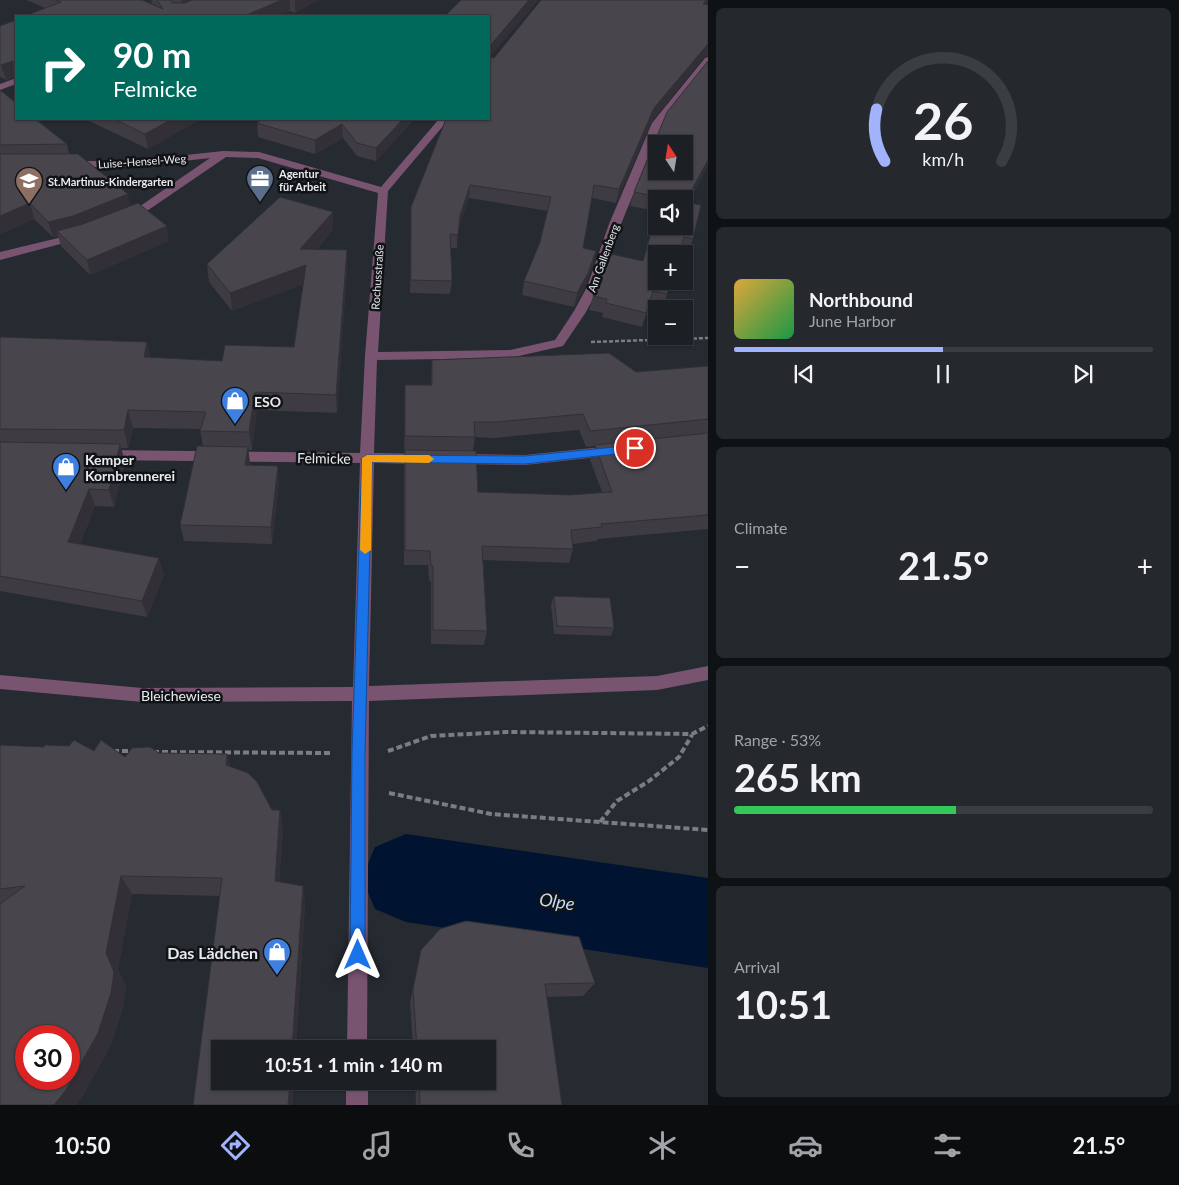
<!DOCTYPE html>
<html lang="en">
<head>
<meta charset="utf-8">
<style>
  :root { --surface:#1c2025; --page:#25282d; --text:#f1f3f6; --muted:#a0a3a7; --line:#3a3e42; --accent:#a1b3fd }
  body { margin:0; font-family:Lato,sans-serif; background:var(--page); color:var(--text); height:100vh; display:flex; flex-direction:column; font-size:19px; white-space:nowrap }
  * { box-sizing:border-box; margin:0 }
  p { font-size:16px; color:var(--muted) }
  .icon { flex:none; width:28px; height:28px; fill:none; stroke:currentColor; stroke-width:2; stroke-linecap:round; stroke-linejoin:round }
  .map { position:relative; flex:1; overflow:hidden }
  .sheet { display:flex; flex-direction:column; gap:8px; padding:8px; background:#0f1214; width:471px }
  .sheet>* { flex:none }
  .guide { position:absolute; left:15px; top:15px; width:475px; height:105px; border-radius:0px; box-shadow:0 1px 4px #0004,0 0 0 1px var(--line); background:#00695c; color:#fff; overflow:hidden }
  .needle { width:32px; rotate:348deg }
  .buttons { position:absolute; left:648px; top:135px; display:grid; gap:10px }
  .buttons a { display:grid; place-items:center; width:45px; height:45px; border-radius:0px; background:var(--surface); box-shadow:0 1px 4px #0004,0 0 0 1px var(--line); font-size:25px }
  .speed { position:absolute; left:15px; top:1025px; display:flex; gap:10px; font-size:25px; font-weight:700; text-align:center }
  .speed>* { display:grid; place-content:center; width:65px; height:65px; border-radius:50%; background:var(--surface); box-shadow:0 1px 4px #0004,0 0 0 1px var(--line); line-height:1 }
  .speed .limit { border:8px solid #d22; background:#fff; color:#111 }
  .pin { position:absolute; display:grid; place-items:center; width:42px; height:42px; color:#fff; margin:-21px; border:2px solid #fff; border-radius:50%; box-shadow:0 1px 5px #0007 }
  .me { position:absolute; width:55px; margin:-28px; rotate:0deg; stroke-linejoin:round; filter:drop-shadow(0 0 4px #0008) }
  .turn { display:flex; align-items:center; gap:18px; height:105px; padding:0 15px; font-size:22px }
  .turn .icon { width:65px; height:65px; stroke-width:2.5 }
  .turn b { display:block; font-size:35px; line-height:42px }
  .big { font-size:38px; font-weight:700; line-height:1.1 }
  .sheet .card { flex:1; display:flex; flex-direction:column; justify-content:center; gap:8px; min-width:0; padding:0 18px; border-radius:8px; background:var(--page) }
  .sheet .dial { align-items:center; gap:0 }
  .dial svg { height:130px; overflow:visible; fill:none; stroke:var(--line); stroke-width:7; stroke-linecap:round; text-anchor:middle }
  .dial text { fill:var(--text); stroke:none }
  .song { display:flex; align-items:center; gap:15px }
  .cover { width:60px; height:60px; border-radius:8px; background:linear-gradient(135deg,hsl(40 70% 55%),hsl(140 70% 35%)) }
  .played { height:5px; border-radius:2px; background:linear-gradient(90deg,var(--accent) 50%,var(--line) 50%) }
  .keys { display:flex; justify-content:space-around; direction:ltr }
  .heat { display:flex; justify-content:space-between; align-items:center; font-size:28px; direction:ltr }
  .charge { height:8px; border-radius:4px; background:linear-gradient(90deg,#34c759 53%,var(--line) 0) }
  .trip { position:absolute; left:211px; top:1040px; width:285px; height:50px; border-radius:0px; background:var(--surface); box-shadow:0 1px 4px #0004,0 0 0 1px var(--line); font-weight:700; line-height:50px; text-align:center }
  .menu { display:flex; height:80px; justify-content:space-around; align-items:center; background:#0b0d0f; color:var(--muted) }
  .menu .icon { width:35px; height:35px }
  .menu .on { color:var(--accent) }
  .menu b { font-size:22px; color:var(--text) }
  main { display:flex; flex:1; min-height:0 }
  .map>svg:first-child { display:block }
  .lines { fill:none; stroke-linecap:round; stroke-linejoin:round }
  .river { fill:#001330; fill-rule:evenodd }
  .path-far1 { stroke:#7a7e83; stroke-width:2.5; stroke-dasharray:4 2; stroke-linecap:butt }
  .path { stroke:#7a7e83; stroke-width:4; stroke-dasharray:6 3; stroke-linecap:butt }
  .minor { fill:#785471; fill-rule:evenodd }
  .wall { fill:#3e3b42; fill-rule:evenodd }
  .shaded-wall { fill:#323036 }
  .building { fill:#48454d; stroke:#323036; fill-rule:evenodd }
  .route { fill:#1a73e8; stroke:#114b97 }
  .slow { fill:#f59e0b }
  .labels { text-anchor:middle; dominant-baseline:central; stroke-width:5; stroke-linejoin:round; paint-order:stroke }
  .far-street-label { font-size:11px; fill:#e7eaee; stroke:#111316 }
  .far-poi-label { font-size:11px; font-weight:bold; fill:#e7eaee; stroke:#111316; text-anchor:start }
  .poi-label { font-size:14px; font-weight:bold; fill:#e7eaee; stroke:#111316; text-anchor:start }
  .street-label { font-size:14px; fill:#e7eaee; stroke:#111316 }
  .near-poi-label { font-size:16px; font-weight:bold; fill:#e7eaee; stroke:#111316; text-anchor:end }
  .near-water-label { font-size:18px; font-style:italic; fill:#c6dcf7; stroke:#111316 }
</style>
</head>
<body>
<main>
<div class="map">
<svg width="708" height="1105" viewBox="0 0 708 1105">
  <rect width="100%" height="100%" fill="#262a31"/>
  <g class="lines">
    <polygon class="river" points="406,834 708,878 708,968 406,922 375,909 362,878 375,847"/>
    <polyline class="path-far1" points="591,342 708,338"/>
    <g class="path">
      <polyline points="113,751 132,751"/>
      <polyline points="388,751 431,736 507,732 692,734 708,726"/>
      <polyline points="153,752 332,753"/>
      <polyline points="389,793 491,814 708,830"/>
      <polyline points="600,822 617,801 649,781 679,757 692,735"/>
    </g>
    <g class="minor">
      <polygon points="708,57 708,66 662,124 621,224 599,287 586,312 563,346 510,358 377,360 374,453 425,454 432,459 425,464 374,463 369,686 657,676 708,666 708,680 657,690 369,701 367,1049 347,1049 352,701 142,702 0,689 0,675 142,688 353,687 360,463 103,460 96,455 103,450 360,453 365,356 378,193 258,158 226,157 141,215 126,220 120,217 133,211 210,158 130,167 73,167 68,164 73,161 130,161 223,151 259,152 381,187 439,119 449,119 388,191 378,352 510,350 555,340 574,311 587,287 609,224 652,123 705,58"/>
      <polygon points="16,78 16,84 0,90 0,84"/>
      <polygon points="79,233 83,234 83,238 0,260 0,252"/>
      <polygon points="612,446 619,451 617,455 525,465 458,464 451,459 458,454 525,455"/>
      <rect x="346" y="1081" width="22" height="24"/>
    </g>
  </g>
  <g class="wall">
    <polygon points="26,0 142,0 152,4 151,0 318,0 295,13 290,11 279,16 25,16 45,8"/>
    <polygon points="708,2 707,5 704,57 651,122 616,203 592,198 583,248 596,251 593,265 585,286 574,307 522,295 524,281 540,242 548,211 469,198 458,230 457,248 451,248 452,281 450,294 410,293 411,207 490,57 494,58"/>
    <polygon points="16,20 16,82 15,77 6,80 0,77 0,26"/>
    <polygon points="0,90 67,144 69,154 130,206 169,241 90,275 61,246 58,236 53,237 34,219 0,234"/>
    <polygon points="85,119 201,119 148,149"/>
    <polygon points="262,119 414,119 376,161 357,156 343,138 315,154 258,137 257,123"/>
    <polygon points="708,165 688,203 693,239 688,252 680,251 663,308 649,305 642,327 602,317 603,313 589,310 593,296 643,261 684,199 656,199 656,211 630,206 634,192"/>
    <polygon points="333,230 317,249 347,250 347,268 337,413 257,410 252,450 248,450 250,465 279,483 272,544 184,541 180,525 203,446 200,431 201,429 133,428 128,448 121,448 125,462 114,507 95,506 80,544 164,575 147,617 0,591 0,337 147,342 150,357 222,361 294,347 303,284 232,311 209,282 207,264"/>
    <path d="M 432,360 L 636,372 L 708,366 L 708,529 L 598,539 L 597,541 L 573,544 L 573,549 L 569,563 L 483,560 L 487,631 L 484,645 L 431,644 L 431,581 L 429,581 L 428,565 L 404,565 L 404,465 L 405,385 L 431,385 ZM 579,430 L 586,447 L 595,446 L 590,460 L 602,492 L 570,495 L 478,492 L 473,451 L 475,437 L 493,438 Z"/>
    <polygon points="554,596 614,628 611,636 554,634 551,605"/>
    <polygon points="0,745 94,751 125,757 159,753 227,754 230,766 272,810 280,810 283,831 279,882 303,886 305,904 296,1049 220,1049 294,1081 292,1105 193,1105 220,896 132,894 118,969 126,987 123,1007 111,1045 81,1099 0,1105"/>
    <polygon points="421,950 595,983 583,996 547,997 562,1105 416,1105 415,1081 488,1081 488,1049 413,1049 410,1002"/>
  </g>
  <g class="shaded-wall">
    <polygon points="182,0 203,0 183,9"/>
    <polygon points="282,0 290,0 290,11 279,16 244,16"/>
    <polygon points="295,0 318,0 295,13"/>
    <polygon points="529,0 539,0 489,58 489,47"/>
    <polygon points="706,0 708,0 707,6 703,4"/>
    <polygon points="708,44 708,56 704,57 651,122 616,203 619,189 654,108"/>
    <polygon points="13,61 13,70 15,77 6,80 1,65"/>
    <polygon points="172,119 201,119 148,149 145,134"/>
    <polygon points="403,119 414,119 376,161 376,148"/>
    <polygon points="342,124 343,138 315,154 315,140"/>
    <polygon points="708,160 708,165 684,210 685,202"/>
    <polygon points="470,185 469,198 458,230 460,216"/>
    <polygon points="128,194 131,210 77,231 57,231 58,236 53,237 48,222"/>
    <polygon points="30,203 34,219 0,234 0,216"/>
    <polygon points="333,212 333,230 302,266 306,265 307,283 232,311 230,293 300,249"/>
    <polygon points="167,226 169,241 90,275 87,260"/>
    <polygon points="347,250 347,268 337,413 336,395"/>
    <polygon points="596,251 593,265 585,286 574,307 577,293"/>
    <polygon points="147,342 151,360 144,357"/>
    <polygon points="255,392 257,410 252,450 249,432"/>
    <polygon points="128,410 133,428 128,448 124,430"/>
    <polygon points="120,444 125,462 114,507 109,490"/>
    <polygon points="248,447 250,463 247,482 245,465"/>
    <polygon points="278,466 279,483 272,544 271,527"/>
    <polygon points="89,489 95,506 74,559 68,542"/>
    <polygon points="159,558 164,575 147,617 142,601"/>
    <polygon points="227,754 232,776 226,765"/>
    <polygon points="280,810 283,831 278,899 275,881"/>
    <polygon points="121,876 132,894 118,969 126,987 123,1007 111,1045 81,1099 77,1105 54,1105 106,953"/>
    <polygon points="303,886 305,904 296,1049 292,1049"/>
    <polygon points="290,1081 294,1081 292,1105 288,1105"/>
  </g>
  <g class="building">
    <polygon points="56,0 142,0 163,9 157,0 171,0 172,3 185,3 192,0 282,0 244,16 25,16 61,2"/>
    <polygon points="461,0 529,0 489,47 489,53 489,16 445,16"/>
    <polygon points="541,0 706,0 703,4 708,5 708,44 654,108 619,189 594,185 583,248 596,251 588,273 577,293 524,281 540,242 551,197 470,185 460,216 458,235 450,234 452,281 411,280 411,207 446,119 489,119 489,57 494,58"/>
    <polygon points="16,20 16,72 13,70 13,61 1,65 0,64 0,26"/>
    <path d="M 708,61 L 708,160 L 685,202 L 701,205 L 693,239 L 684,237 L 679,254 L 656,254 L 656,281 L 671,281 L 667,294 L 653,291 L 646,313 L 606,303 L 607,299 L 593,296 L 611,254 L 643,261 L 656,216 L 656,226 L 684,226 L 684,199 L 661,199 L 661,198 L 663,198 L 634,192 L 667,112 ZM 656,144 L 684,144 L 684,171 L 656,171 Z"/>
    <polygon points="0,90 16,103 16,119 35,119 67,144 0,145"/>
    <polygon points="114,119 172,119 145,134"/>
    <polygon points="262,119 403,119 376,148 357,143 342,124 315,140 257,123"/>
    <polygon points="0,154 78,154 128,194 73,216 48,222 30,203 0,216"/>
    <polygon points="280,197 333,212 300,249 347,250 336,395 255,392 249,432 200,431 206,412 128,410 124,430 0,429 0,337 147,342 144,357 222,361 225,345 294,347 306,265 230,293 207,264"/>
    <polygon points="138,203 167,226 87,260 57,231 83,224"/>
    <polygon points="609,353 636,372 708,366 708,419 590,431 583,414 496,422 474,422 475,437 405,436 405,385 432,385 432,360"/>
    <polygon points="708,433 708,515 601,524 602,527 571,530 573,549 482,546 487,631 433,630 433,566 431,566 430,551 405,550 405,450 476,451 478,492 570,495 612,492 595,445"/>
    <polygon points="0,442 120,444 109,490 89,489 68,542 159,558 142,601 0,576"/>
    <polygon points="197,446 248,447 245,465 278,466 271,527 180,525"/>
    <polygon points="554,596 610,598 614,628 557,626"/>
    <path d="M 74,740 L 94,751 L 101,740 L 125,757 L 132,748 L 150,747 L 159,753 L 227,754 L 226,765 L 248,773 L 257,782 L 272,810 L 280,810 L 275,881 L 303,886 L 292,1049 L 220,1049 L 220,1081 L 290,1081 L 288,1105 L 193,1105 L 222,878 L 121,876 L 106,953 L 114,972 L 111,993 L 98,1033 L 66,1090 L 54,1105 L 0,1105 L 0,904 L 25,886 L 0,889 L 0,745 L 44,747 L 45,745 L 69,746 ZM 26,1036 L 69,1036 L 69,1079 L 26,1079 Z"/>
    <polygon points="466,921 579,937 595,983 545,984 562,1105 420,1105 419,1081 488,1081 488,1049 417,1049 413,989 421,950 440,929"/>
  </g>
  <polygon class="route" points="635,445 640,448 635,452 525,464 372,462 365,753 365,955 363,961 358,963 352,961 350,955 352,753 362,458 367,455 525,456"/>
  <polygon class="slow" points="367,455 429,455 434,459 429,463 372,462 371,550 365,554 360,550 362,458"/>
  <defs>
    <symbol id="office-pin" viewBox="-11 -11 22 30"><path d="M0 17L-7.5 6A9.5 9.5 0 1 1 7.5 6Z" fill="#5c6f8a" stroke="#111316"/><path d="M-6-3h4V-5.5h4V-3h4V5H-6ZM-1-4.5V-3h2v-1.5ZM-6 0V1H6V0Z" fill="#fff"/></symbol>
    <symbol id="school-pin" viewBox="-11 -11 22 30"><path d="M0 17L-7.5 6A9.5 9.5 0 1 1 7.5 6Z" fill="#8d6e63" stroke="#111316"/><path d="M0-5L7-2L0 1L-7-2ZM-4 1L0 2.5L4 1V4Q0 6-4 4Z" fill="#fff"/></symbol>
    <symbol id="shop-pin" viewBox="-11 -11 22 30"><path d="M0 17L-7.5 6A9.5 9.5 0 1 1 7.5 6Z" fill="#3f7fe0" stroke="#111316"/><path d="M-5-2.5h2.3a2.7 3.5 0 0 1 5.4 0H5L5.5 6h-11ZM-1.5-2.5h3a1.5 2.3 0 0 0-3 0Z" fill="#fff"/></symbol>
  </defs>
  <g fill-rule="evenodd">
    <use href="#office-pin" x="244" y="163" width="32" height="43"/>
    <use href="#school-pin" x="13" y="165" width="32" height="43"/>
    <use href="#shop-pin" x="219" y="385" width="32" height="43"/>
    <use href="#shop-pin" x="50" y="451" width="32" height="43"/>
    <use href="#shop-pin" x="261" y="936" width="32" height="43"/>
  </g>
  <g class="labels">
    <g class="far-street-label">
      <text transform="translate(142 161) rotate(-4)">Luise-Hensel-Weg</text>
      <text transform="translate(603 258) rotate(-70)">Am Gallenberg</text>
      <text transform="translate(377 277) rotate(-86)">Rochusstraße</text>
    </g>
    <g class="far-poi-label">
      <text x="279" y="173">Agentur<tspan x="279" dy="13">für Arbeit</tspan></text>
      <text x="48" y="181">St.Martinus-Kindergarten</text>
    </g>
    <g class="poi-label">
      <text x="254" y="401">ESO</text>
      <text x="85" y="459">Kemper<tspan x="85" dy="16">Kornbrennerei</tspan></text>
    </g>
    <g class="street-label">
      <text transform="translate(324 458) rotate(1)">Felmicke</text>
      <text x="181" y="695">Bleichewiese</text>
    </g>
    <g class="near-poi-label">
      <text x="258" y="952">Das Lädchen</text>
    </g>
    <g class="near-water-label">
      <text transform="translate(557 901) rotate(9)">Olpe</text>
    </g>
  </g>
</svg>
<div class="buttons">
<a><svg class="needle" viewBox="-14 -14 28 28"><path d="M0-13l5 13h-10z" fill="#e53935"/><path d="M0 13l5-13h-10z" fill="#a0a3a7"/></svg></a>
<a><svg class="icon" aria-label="sound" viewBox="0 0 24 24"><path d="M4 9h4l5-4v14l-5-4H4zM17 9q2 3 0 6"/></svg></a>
<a>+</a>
<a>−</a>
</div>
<div class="speed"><div class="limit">30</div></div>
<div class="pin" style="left:635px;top:448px;background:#d93025"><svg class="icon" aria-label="arrive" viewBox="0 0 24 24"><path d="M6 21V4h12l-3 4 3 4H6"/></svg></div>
<svg class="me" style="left:358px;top:955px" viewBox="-20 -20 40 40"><path d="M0-17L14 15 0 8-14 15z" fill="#1a73e8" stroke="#fff" stroke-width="4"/></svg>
<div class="trip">10:51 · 1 min · 140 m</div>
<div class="guide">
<div class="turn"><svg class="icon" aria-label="right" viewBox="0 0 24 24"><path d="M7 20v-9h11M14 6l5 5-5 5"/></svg><div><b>90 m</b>Felmicke</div></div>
</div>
</div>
<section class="sheet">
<div class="card dial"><svg viewBox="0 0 100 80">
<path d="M14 69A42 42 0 1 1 86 69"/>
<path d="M14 69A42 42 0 0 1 9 37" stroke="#a1b3fd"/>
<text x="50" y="56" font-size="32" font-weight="700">26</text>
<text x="50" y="72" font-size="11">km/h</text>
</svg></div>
<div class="card">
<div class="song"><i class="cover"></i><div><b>Northbound</b><p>June Harbor</p></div></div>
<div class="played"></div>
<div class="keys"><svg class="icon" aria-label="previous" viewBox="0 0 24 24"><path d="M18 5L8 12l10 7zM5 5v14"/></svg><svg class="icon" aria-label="pause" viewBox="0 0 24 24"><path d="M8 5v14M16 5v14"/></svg><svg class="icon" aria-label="next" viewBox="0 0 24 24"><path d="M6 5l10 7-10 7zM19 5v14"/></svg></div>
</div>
<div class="card"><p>Climate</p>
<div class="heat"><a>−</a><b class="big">21.5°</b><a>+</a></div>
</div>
<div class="card"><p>Range · 53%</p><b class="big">265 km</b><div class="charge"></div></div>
<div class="card"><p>Arrival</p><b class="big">10:51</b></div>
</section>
</main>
<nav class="menu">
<b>10:50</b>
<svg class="icon on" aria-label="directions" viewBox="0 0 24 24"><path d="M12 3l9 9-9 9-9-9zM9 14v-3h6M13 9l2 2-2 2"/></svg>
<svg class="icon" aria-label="music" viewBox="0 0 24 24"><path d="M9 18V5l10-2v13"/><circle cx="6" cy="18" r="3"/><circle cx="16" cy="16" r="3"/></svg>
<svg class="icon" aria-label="phone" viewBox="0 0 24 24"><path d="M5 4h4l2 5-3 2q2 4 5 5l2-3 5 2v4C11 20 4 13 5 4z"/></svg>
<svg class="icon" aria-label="climate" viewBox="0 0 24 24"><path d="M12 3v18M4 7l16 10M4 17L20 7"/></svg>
<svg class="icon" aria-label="car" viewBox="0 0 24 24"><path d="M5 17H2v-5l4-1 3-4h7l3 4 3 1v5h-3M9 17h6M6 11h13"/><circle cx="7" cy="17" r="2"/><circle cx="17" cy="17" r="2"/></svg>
<svg class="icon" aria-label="filters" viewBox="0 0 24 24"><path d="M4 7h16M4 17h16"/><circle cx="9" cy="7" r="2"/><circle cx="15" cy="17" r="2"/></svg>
<b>21.5°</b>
</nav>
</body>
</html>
